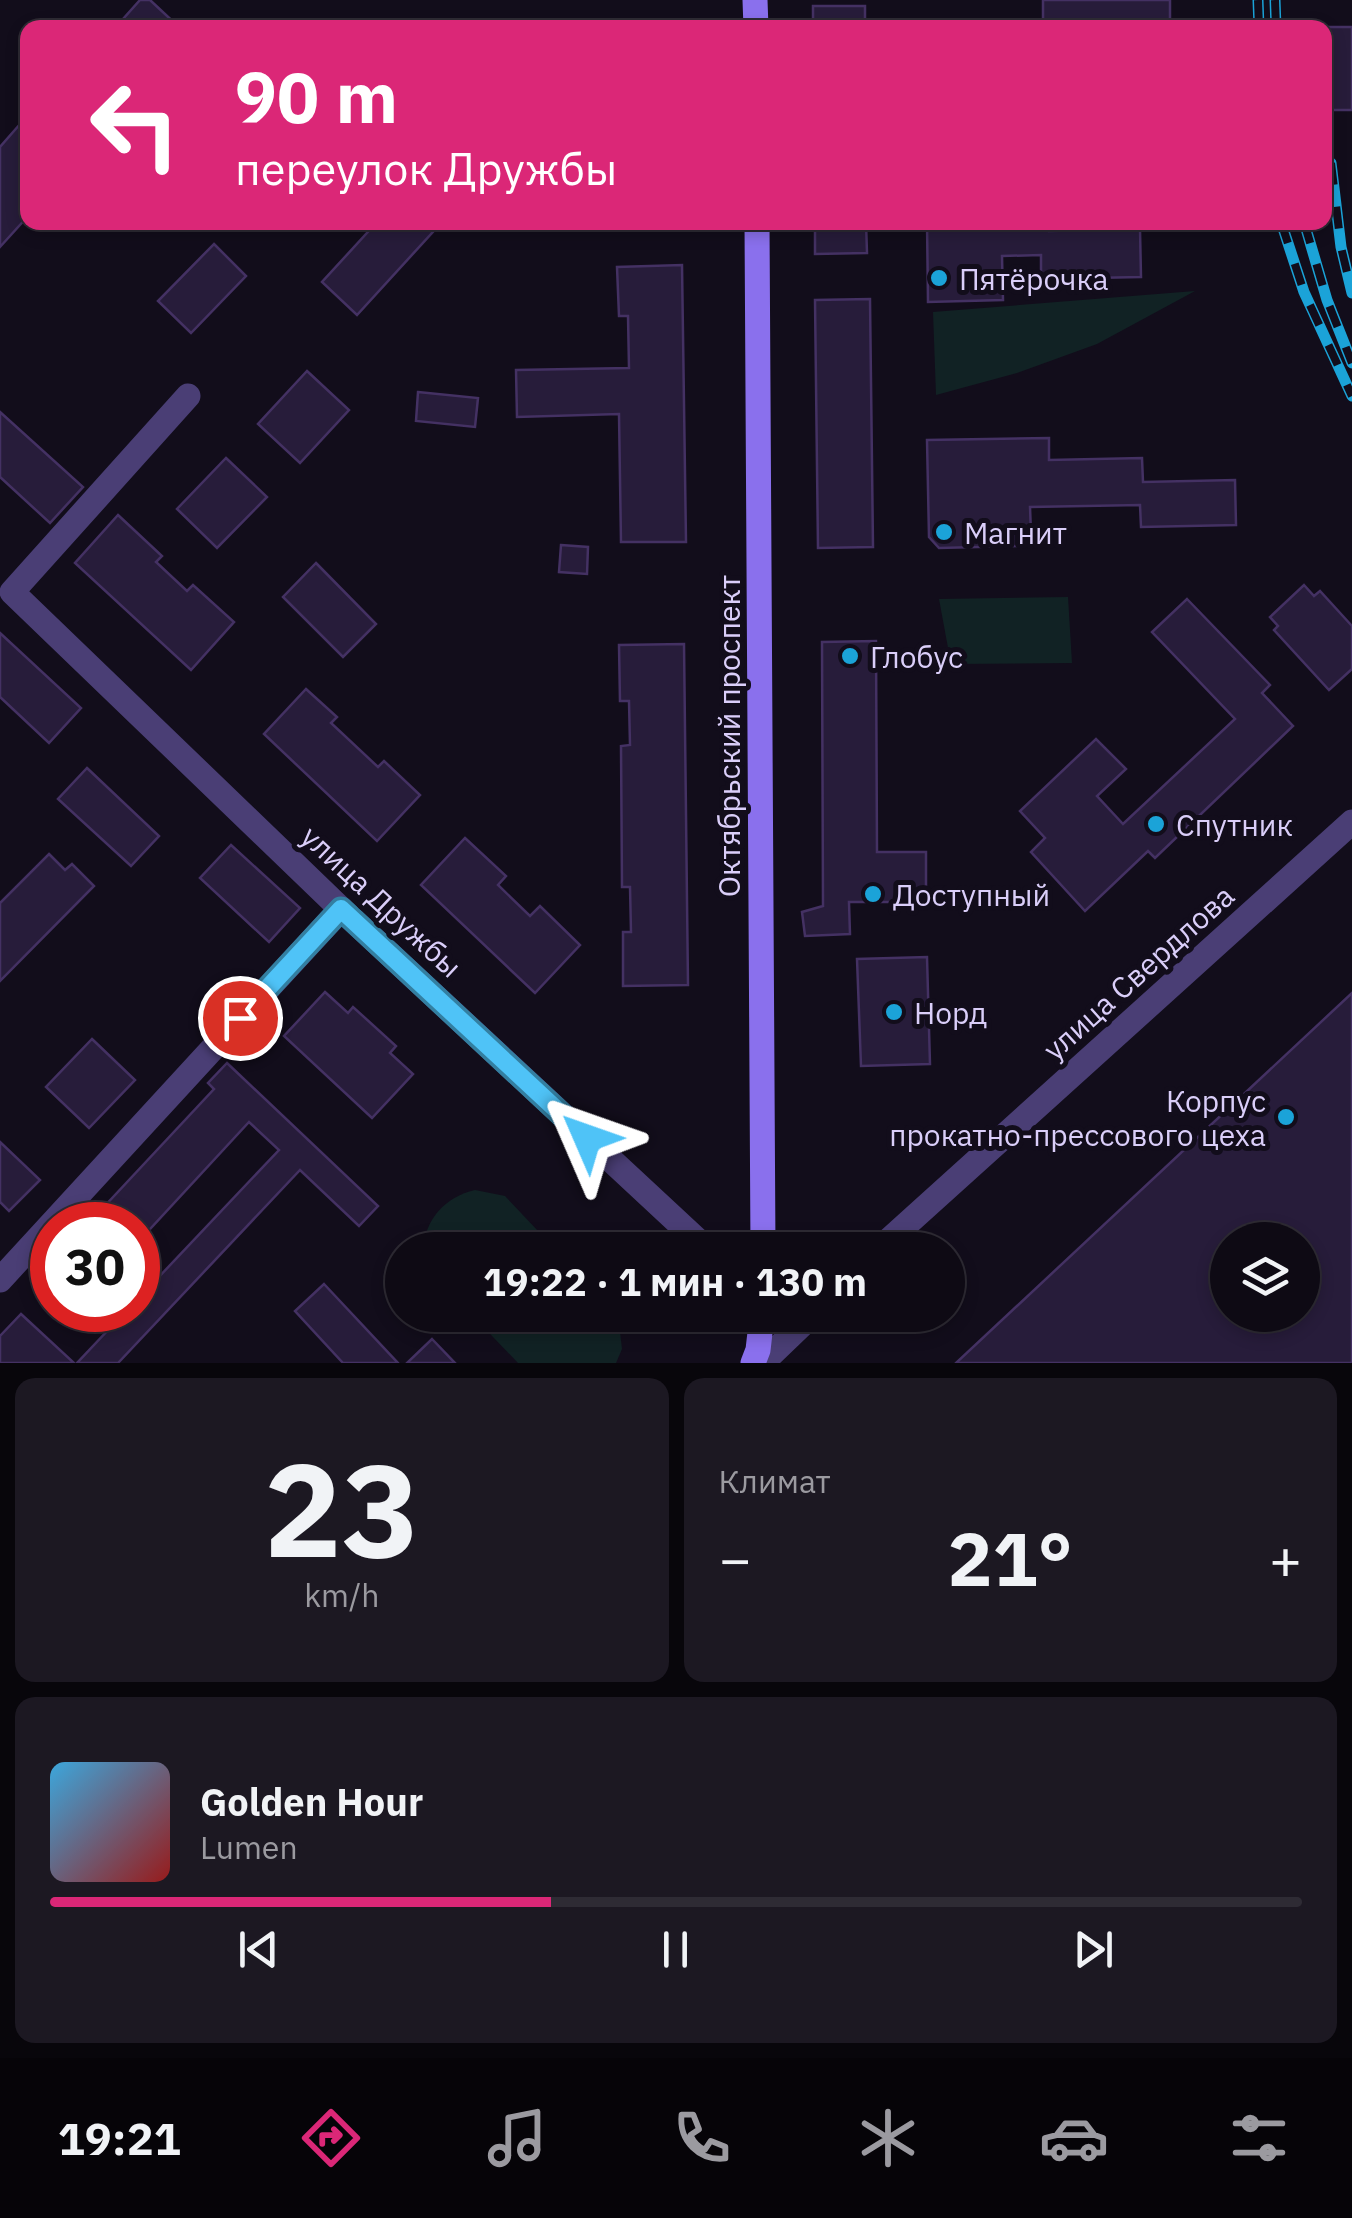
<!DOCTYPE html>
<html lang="ru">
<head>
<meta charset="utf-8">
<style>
  :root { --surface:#0e0a14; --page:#1c1822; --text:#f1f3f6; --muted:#9b9aa0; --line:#2e2b34; --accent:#db2777 }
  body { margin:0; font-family:"IBM Plex Sans",sans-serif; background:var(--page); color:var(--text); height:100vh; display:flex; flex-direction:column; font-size:38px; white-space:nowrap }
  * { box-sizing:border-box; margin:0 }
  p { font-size:32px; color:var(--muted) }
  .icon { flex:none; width:55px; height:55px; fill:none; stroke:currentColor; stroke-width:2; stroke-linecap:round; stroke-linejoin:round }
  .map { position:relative; height:1363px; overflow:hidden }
  .sheet { display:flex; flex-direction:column; gap:15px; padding:15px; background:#08060b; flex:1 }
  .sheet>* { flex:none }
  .banner { position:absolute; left:20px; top:20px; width:1312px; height:210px; border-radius:20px; box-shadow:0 5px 15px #0003,0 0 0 2px var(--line); background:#db2777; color:#fff; overflow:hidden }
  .tools { position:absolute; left:1210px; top:1222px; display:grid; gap:20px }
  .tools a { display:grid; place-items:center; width:110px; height:110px; border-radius:50%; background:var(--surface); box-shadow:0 5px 15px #0003,0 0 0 2px var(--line); font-size:50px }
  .speed { position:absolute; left:30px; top:1202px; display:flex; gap:20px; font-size:50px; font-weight:700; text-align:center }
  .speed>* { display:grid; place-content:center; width:130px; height:130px; border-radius:50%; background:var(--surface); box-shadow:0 5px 15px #0003,0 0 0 2px var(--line); line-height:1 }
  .speed .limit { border:15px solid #d22; background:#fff; color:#111 }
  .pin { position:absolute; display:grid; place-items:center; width:85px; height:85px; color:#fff; margin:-42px; border:5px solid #fff; border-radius:50%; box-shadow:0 2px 10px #0007 }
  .me { position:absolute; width:110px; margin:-55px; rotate:313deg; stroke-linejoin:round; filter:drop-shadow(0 0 8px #0008) }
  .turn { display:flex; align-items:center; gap:35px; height:210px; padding:0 50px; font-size:45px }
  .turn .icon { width:130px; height:130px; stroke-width:2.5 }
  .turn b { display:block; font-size:70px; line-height:85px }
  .big { font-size:75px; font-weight:700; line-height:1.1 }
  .sheet .widget { flex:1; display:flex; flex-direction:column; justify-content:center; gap:15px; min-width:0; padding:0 35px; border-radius:20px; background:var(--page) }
  .sheet .dial { align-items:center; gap:0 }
  .dial b { font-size:130px; line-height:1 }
  .song { display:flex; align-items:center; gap:30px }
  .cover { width:120px; height:120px; border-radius:15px; background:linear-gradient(135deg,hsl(200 70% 55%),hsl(0 70% 35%)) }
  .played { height:10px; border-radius:5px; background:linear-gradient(90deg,var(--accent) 40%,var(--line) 40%) }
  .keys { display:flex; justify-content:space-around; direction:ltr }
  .heat { display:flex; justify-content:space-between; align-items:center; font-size:55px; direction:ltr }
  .sheet .tiles { flex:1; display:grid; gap:15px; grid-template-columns:1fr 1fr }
  .widget:last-child { grid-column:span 2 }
  .trip { position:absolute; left:385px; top:1232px; width:580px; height:100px; border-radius:50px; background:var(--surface); box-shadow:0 5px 15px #0003,0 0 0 2px var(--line); font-weight:700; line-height:100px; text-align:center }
  .tab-bar { display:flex; height:160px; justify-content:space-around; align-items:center; background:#060408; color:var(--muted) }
  .tab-bar .icon { width:70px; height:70px }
  .tab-bar .active { color:var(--accent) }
  .tab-bar b { font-size:45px; color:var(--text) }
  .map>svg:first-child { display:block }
  .green { fill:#112224 }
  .building { fill:#271c3a; stroke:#443163; stroke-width:2.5; fill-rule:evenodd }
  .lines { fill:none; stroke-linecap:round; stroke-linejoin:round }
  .minor { stroke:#4a3e75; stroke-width:25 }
  .tertiary { stroke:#4a3e75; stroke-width:25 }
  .secondary { stroke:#8a70ed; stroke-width:25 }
  .rail-casing { stroke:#1ba3d8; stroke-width:11 }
  .rail { stroke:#120d1b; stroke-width:8; stroke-dasharray:22; stroke-linecap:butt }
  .route-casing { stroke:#337fa1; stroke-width:25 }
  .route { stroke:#4fc3f7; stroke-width:18 }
  .poi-dot { fill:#1ba3d8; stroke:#120d1b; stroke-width:4 }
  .labels { text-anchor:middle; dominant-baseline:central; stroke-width:10; stroke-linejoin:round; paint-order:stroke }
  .poi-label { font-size:30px; fill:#dacef9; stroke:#120d1b; text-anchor:start }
  .street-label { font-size:30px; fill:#dacef9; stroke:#120d1b }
</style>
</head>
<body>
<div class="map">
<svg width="1352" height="1363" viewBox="0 0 1352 1363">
  <rect width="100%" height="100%" fill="#120d1b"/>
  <g class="green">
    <polygon points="1195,291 1097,344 1017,373 936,395 933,312"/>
    <polygon points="1068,597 1072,663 951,664 939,599"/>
    <path d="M 475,1190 L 505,1196 L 556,1250 L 423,1250 C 425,1219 445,1197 475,1190 Z"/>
    <polygon points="472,1315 618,1315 622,1349 616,1363 518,1363"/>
  </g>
  <g class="building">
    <polygon points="140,0 150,0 180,28 115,28"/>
    <rect x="1043" y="0" width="127" height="28"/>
    <rect x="813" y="6" width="52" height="22"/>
    <rect x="1325" y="27" width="27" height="83"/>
    <polygon points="28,115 28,216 0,247 0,147"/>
    <polygon points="377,222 442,222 357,315 322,282"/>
    <polygon points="815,222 866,222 867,253 815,254"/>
    <polygon points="927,222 1048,222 1049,231 1140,229 1141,277 1041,279 1041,255 1002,256 1003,300 928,302"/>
    <polygon points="214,244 246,276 191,333 158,301"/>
    <polygon points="682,265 686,542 621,542 619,414 517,417 516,370 629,368 628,316 619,316 617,267"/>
    <polygon points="870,299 873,547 818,548 815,300"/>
    <polygon points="307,371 349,410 300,463 258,424"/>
    <polygon points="418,392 478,398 475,427 416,421"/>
    <polygon points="0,412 83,487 50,523 0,477"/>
    <polygon points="1049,438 1049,460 1142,458 1143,482 1235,480 1236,525 1141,527 1140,505 1030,507 1031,533 1022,534 1022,546 939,548 929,537 927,440"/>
    <polygon points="226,458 267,497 217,548 177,509"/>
    <polygon points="118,515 162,556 156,562 187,591 193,585 234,622 191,670 75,563"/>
    <polygon points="561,545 588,547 587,574 559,572"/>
    <polygon points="316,563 376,624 343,657 283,597"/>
    <polygon points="1304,585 1314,596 1320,591 1352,626 1352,669 1329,690 1274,630 1278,626 1270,617"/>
    <polygon points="1187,599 1270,685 1262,693 1293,726 1155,858 1148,851 1085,911 1031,852 1045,838 1020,811 1096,739 1126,769 1097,796 1123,824 1235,719 1152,632"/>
    <polygon points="0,633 81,708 49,743 0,697"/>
    <polygon points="876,641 877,852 926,852 926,902 849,902 850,934 805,936 802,912 823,906 822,642"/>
    <polygon points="684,644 688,985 623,986 623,932 631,932 630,887 622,887 621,746 630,745 629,701 620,701 619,645"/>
    <polygon points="306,689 337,717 331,723 378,767 384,761 420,795 377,841 264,734"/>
    <polygon points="87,768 159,836 131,866 58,799"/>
    <polygon points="465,838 506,876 498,885 530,916 540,906 580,945 535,993 421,885"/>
    <polygon points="231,845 300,908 269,942 200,878"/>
    <polygon points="49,854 65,870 72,864 94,886 0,981 0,903"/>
    <polygon points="927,957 930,1064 861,1066 857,959"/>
    <polygon points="325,992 348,1013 353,1007 396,1046 390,1053 413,1074 372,1118 284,1036"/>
    <path d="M 1352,993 L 1352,1363 L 956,1363 ZM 1228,1240 L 1302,1240 L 1302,1315 L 1228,1315 Z"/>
    <polygon points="92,1039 135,1080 89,1128 46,1087"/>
    <polygon points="227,1063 378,1206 359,1226 300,1170 118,1363 77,1363 127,1310 138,1310 138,1299 279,1150 249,1122 138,1242 138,1225 87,1225 214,1089 208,1083"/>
    <polygon points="0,1142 40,1180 9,1211 0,1202"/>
    <polygon points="324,1284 398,1363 343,1363 295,1311"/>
    <polygon points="21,1314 74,1363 0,1363 0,1336"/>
    <polygon points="432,1339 455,1363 407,1363"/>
  </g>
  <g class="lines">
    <g class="minor">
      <polyline points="188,396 12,592 341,909 697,1240 714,1250"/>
      <polyline points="0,1280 341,909"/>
    </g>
    <g class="tertiary">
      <polyline points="878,1250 1352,822"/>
      <polyline points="762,1363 812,1315"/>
    </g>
    <g class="secondary">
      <polyline points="755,0 756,28"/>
      <polyline points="757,222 763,1250"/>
      <polyline points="753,1363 758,1350 762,1315"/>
    </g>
    <defs>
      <g id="rail">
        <polyline points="1258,0 1259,28"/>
        <polyline points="1275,0 1276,28"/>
        <polyline points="1331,163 1341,247 1352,293"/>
        <polyline points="1281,222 1304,292 1352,396"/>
        <polyline points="1304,222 1327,300 1352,363"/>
      </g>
    </defs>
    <use href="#rail" class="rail-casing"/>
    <use href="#rail" class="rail"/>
  </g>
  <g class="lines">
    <defs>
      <polyline id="route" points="240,1018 341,909 587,1138"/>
    </defs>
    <use href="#route" class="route-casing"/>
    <use href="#route" class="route"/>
  </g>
  <g class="poi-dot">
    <circle cx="939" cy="278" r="10"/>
    <circle cx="944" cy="532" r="10"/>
    <circle cx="850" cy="656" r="10"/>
    <circle cx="1156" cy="824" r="10"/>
    <circle cx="873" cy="894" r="10"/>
    <circle cx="894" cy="1012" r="10"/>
    <circle cx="1286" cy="1117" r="10"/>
  </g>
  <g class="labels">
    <g class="poi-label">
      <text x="959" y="278">Пятёрочка</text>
      <text x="964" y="532">Магнит</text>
      <text x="870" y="656">Глобус</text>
      <text x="1176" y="824">Спутник</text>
      <text x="893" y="894">Доступный</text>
      <text x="914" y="1012">Норд</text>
      <text x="1266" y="1100" text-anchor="end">Корпус<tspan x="1266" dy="34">прокатно-прессового цеха</tspan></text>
    </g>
    <g class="street-label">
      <text transform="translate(728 736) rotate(-90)">Октябрьский проспект</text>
      <text transform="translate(382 901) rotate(43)">улица Дружбы</text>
      <text transform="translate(1138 972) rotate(-42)">улица Свердлова</text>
    </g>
  </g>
</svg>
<div class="tools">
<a><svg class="icon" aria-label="layers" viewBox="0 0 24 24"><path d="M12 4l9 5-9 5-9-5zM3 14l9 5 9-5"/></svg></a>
</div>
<div class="speed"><div class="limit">30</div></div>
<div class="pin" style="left:240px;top:1018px;background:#d93025"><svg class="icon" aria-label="arrive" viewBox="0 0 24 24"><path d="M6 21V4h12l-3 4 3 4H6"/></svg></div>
<svg class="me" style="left:587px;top:1138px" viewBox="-20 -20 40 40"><path d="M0-17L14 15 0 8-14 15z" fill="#4fc3f7" stroke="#fff" stroke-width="4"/></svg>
<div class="trip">19:22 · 1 мин · 130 m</div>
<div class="banner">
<div class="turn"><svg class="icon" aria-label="left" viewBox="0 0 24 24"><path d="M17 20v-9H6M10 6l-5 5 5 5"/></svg><div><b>90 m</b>переулок Дружбы</div></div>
</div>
</div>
<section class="sheet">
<div class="tiles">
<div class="widget dial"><b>23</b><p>km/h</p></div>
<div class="widget"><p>Климат</p>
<div class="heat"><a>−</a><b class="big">21°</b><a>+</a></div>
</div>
<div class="widget">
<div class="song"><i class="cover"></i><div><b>Golden Hour</b><p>Lumen</p></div></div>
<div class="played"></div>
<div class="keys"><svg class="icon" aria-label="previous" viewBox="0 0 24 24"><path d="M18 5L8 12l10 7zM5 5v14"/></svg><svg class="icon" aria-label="pause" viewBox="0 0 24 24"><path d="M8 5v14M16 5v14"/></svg><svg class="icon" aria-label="next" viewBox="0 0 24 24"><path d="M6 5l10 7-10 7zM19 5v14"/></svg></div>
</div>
</div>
</section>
<nav class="tab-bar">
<b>19:21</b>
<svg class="icon active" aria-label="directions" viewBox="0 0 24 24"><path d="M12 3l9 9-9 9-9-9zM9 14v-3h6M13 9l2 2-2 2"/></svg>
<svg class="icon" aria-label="music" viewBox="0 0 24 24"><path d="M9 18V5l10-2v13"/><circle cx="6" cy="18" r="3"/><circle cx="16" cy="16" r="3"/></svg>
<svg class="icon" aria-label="phone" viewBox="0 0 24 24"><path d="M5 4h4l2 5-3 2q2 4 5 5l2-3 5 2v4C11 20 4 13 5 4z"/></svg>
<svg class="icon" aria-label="climate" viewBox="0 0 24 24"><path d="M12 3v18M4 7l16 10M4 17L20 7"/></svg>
<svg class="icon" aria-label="car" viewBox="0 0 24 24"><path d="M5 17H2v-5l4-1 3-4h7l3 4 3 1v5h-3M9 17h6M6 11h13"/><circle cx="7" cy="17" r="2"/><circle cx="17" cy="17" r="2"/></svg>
<svg class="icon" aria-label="filters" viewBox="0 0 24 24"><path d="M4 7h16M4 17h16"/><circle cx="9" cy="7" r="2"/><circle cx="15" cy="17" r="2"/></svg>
</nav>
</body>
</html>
